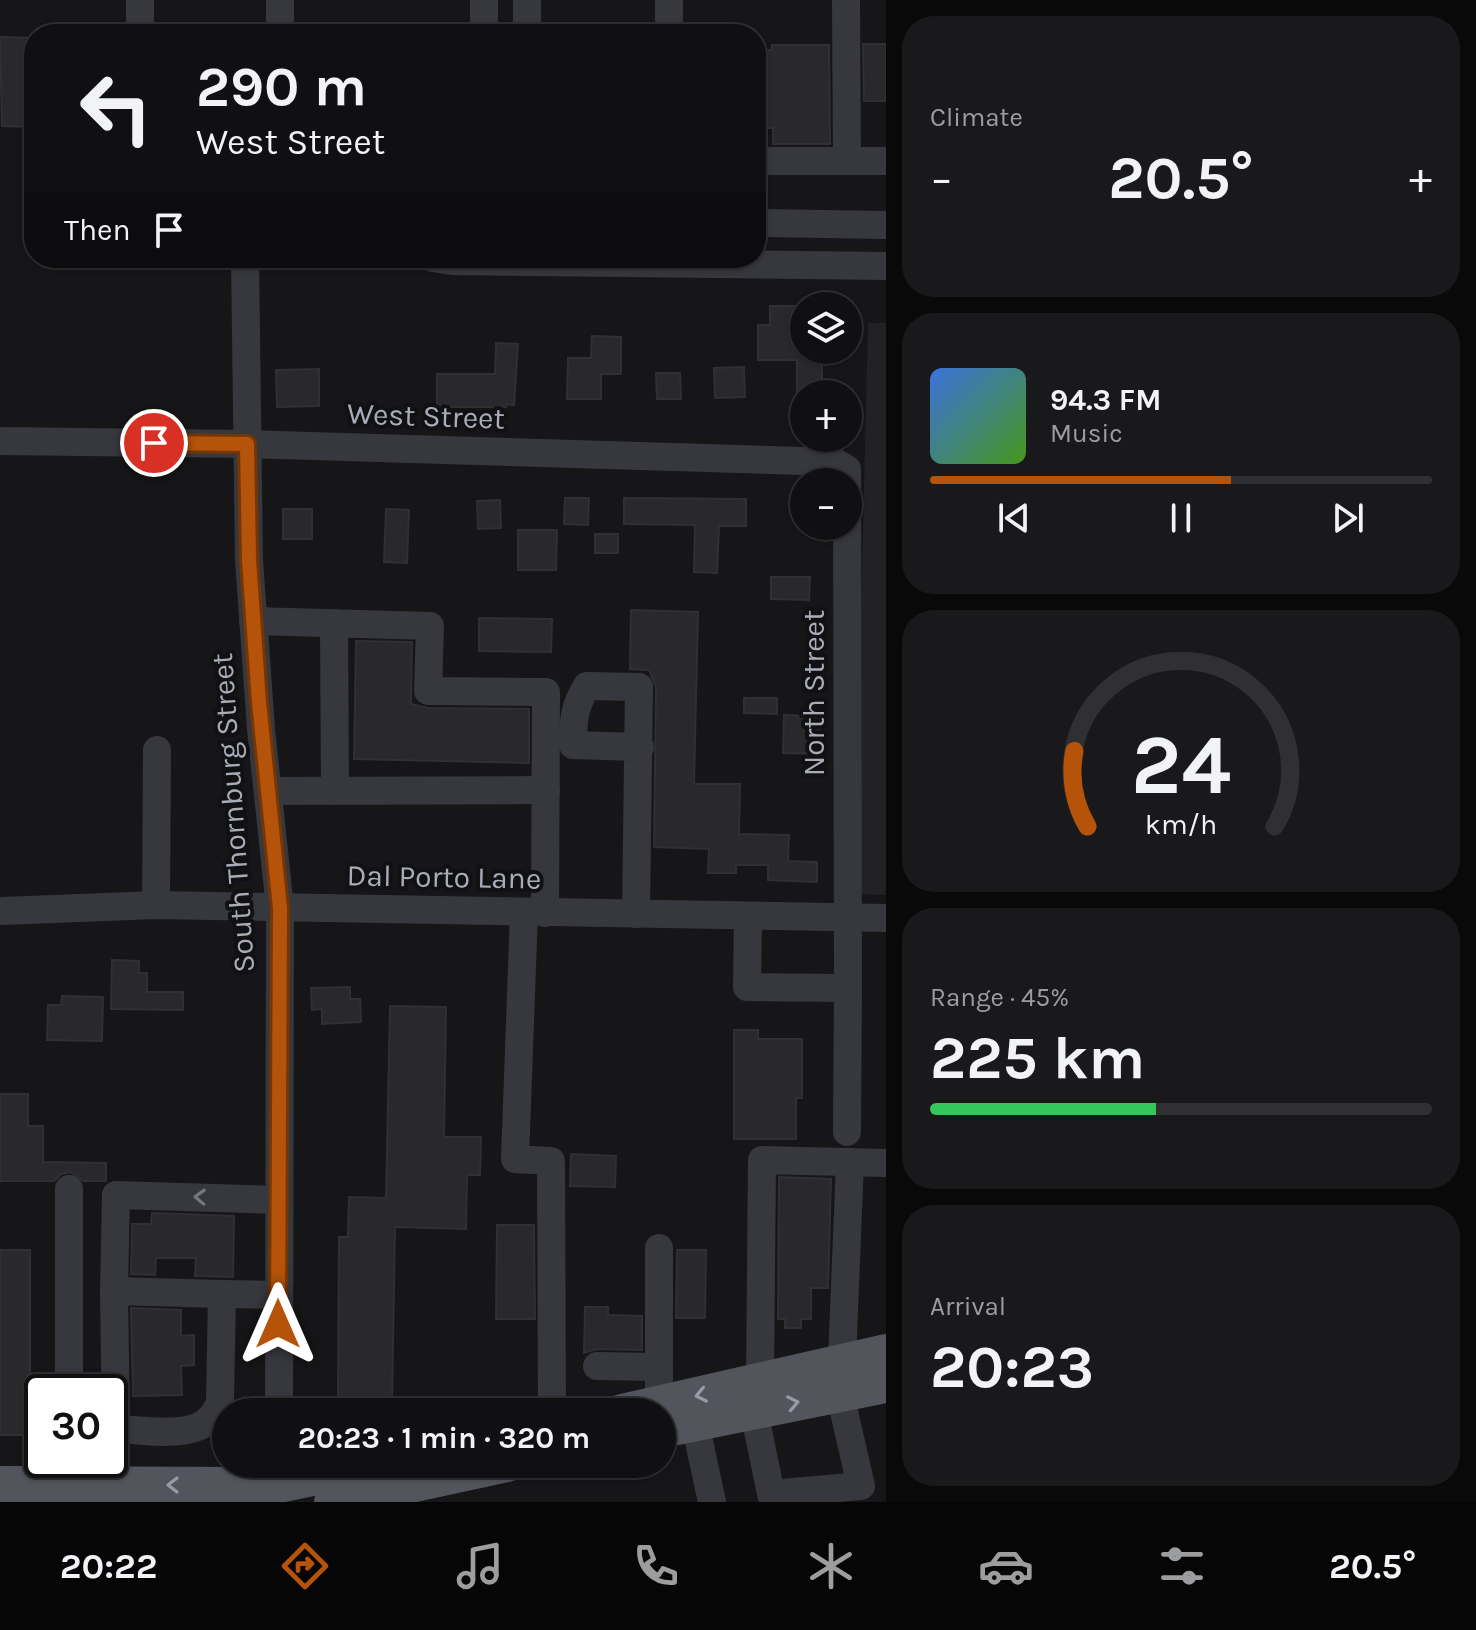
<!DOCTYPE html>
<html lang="en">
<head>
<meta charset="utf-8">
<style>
  :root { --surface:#101012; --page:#19191b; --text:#f1f3f6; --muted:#9c9d9f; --line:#303032; --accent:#b45309 }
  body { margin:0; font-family:Karla,sans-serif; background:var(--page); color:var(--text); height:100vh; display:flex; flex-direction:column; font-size:30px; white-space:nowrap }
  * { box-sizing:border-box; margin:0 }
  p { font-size:26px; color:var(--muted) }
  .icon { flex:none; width:44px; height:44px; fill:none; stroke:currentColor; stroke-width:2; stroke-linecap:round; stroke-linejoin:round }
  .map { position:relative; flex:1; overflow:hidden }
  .side { display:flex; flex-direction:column; gap:16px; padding:16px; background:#09090a; width:590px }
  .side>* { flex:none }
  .banner { position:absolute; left:24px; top:24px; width:742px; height:244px; border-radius:32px; box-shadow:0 2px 6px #0004,0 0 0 2px var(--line); background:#101012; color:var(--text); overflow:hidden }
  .tools { position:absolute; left:790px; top:292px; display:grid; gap:16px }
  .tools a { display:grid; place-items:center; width:72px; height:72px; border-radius:50%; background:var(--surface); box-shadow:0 2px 6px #0004,0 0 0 2px var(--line); font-size:40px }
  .speed { position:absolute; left:24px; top:1374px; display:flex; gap:16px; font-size:40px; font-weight:700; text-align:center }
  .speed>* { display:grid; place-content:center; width:104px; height:104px; border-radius:50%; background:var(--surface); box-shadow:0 2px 6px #0004,0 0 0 2px var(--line); line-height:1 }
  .speed .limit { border:4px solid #111; border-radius:12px; background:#fff; color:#111 }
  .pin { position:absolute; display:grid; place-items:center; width:68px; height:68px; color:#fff; margin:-34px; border:4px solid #fff; border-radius:50%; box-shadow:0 2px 8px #0007 }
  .me { position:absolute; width:88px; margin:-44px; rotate:0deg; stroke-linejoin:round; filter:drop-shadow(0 0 6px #0008) }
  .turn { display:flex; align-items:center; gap:28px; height:168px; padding:0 40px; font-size:36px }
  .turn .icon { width:104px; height:104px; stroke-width:2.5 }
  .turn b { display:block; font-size:56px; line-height:68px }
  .then { display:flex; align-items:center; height:76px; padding:0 40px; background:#0003; gap:16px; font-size:30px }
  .big { font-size:60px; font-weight:700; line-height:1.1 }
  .side .tile { flex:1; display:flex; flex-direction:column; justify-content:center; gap:12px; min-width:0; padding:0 28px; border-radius:32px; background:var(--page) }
  .side .dial { align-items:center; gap:0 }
  .dial svg { height:208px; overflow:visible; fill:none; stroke:var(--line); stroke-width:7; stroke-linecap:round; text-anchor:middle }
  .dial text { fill:var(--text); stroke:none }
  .song { display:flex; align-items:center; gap:24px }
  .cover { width:96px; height:96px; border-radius:12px; background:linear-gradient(135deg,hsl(220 70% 55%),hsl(100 70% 35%)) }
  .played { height:8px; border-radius:4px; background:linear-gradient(90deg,var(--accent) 60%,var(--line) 60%) }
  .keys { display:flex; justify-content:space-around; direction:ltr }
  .heat { display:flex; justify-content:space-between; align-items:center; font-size:44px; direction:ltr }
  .charge { height:12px; border-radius:6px; background:linear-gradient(90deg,#34c759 45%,var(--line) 0) }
  .trip { position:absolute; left:212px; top:1398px; width:464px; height:80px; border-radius:40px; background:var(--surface); box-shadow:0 2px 6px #0004,0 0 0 2px var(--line); font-weight:700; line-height:80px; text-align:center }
  .tabs { display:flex; height:128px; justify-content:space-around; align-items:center; background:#060607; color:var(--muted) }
  .tabs .icon { width:56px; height:56px }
  .tabs .active { color:var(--accent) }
  .tabs b { font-size:36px; color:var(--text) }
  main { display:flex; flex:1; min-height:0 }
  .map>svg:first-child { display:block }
  .built { fill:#222225 }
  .building { fill:#29292c; stroke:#303034; stroke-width:2 }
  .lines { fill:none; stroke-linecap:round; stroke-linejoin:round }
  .minor { stroke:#37383d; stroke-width:28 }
  .major { stroke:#53555c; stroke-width:36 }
  .oneway { stroke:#757881 }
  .oneway2 { stroke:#979ba6 }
  .route-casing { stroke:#753606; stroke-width:20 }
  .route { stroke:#b45309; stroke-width:14 }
  .labels { text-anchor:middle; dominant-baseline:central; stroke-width:8; stroke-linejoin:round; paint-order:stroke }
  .street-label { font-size:30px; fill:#a8adb8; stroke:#111113 }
</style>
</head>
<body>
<main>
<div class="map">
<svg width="886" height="1502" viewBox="0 0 886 1502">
  <rect width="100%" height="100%" fill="#161618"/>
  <polygon class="built" points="868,323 886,323 886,895 854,894"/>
  <g class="building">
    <polygon points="0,37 34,38 34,127 2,126"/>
    <polygon points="863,44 886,44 886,101 864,101"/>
    <polygon points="772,45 829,45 830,144 773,144 773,128 756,128 756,50 772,50"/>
    <polygon points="770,306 804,306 804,350 822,350 822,394 797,394 797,360 758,360 758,325 770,325"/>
    <polygon points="592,336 621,337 621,374 601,374 601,399 567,399 568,358 591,358"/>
    <polygon points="496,343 518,344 514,405 507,404 506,407 437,407 437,374 495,374"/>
    <polygon points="744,367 745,397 715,398 714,368"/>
    <polygon points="319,369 319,406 277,407 276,370"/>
    <polygon points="656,373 680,373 681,399 657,399"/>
    <polygon points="565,498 589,498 588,525 564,524"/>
    <polygon points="624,498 746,499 746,526 719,526 717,573 694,572 695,525 624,524"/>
    <polygon points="500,500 501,528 478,529 477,501"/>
    <rect x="283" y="509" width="29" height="30"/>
    <polygon points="386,509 409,510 407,563 384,562"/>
    <polygon points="518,530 557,530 556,570 518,570"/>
    <rect x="595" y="534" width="23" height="19"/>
    <polygon points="771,577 810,577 809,600 771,599"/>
    <polygon points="631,610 698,612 694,784 740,784 739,834 789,835 788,861 817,862 817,882 768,880 768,865 736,865 736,873 708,873 709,849 654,847 656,687 649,670 630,669"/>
    <polygon points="479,618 552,619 551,652 479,651"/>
    <polygon points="356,641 412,642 411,704 428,708 529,709 529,763 354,759"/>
    <polygon points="744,698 777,698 777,714 744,713"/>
    <polygon points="784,715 820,716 819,754 783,753"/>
    <polygon points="112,960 139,961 139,973 147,973 147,992 183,992 183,1010 111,1009"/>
    <polygon points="350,987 350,999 360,999 361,1022 322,1024 322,1009 312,1010 311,988"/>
    <polygon points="62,996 103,997 102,1041 47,1040 48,1005 61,1005"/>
    <polygon points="390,1006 446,1007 444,1137 481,1137 480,1175 467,1175 466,1229 395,1227 392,1400 338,1399 339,1237 348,1237 349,1197 386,1198"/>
    <polygon points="734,1030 758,1030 758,1039 802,1039 802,1098 796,1098 796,1139 734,1139"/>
    <polygon points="0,1094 28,1094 28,1126 43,1126 43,1162 106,1163 106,1181 84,1181 70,1172 61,1174 54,1181 0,1181"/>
    <polygon points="571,1154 616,1156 615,1187 570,1186"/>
    <polygon points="779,1177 831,1179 828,1288 811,1288 811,1319 801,1319 801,1328 785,1328 785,1319 778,1319"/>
    <polygon points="152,1213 234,1216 233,1277 195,1276 196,1258 156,1258 155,1275 131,1274 132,1224 151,1224"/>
    <polygon points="497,1225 534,1225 535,1319 496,1319"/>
    <polygon points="0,1250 30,1250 30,1389 41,1389 41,1435 0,1435"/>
    <polygon points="677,1250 706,1250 705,1318 676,1318"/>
    <polygon points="585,1307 608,1307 608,1315 642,1316 642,1350 597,1349 584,1353"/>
    <polygon points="131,1308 181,1310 181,1336 194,1335 194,1365 181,1366 182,1395 133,1396"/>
  </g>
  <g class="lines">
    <g class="minor">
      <polyline points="846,0 847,161"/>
      <polyline points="140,34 140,0"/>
      <polyline points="280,34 280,0"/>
      <polyline points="484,34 484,0"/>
      <polyline points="527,34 527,0"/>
      <polyline points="669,34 669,0"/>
      <polyline points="756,161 886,161"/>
      <polyline points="756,223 886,225"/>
      <polyline points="245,258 249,560 261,729 280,908 279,1412"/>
      <polyline points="433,258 452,261 886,266"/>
      <polyline points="0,441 247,444 835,462 847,469 848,988"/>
      <polyline points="253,621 430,626 428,691 546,692 545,913"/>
      <polyline points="334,623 335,791"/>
      <polyline points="268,791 546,790"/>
      <polyline points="156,905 157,750"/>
      <polyline points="2,911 156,905 886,918"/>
      <polyline points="524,912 515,1159 551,1161 552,1412"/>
      <path d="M 636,914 L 639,687 L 587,686 C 574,706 573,722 573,745 L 640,747"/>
      <polyline points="748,916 747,987 848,988 847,1132"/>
      <polyline points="69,1189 69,1392"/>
      <polyline points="659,1248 659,1404"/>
      <polyline points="114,1291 116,1195 278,1200"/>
      <polyline points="222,1294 278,1295"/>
      <polyline points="842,1360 850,1162"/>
      <polyline points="597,1366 659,1367"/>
      <polyline points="760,1381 762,1160 886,1163"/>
      <polyline points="754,1411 771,1494 861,1486 840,1394"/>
      <polyline points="695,1423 712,1502"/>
      <polyline points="69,1460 69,1484"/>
      <path d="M 114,1484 L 116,1429 C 150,1430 209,1444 220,1401 L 222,1294 L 114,1291 L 116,1429"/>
    </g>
    <g class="major">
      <polyline points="622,1412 886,1352"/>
      <polyline points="662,1430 886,1385"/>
      <polyline points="0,1484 279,1485 379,1464"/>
      <polyline points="332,1502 507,1464"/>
    </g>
  </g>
  <defs><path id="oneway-chevron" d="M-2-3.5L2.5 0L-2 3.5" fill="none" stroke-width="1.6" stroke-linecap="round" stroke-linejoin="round" transform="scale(2)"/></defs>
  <use class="oneway" href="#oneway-chevron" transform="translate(200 1197) rotate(-178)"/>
  <g class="oneway2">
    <use href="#oneway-chevron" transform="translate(701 1395) rotate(168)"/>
    <use href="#oneway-chevron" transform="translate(793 1403) rotate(-11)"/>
    <use href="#oneway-chevron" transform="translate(173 1485) rotate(-180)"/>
  </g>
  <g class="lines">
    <defs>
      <polyline id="route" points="154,443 247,444 249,560 259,702 280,908 278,1324"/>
    </defs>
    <use href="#route" class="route-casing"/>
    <use href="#route" class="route"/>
  </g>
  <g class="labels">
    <g class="street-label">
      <text transform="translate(426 416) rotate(2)">West Street</text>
      <text transform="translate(814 693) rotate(-90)">North Street</text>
      <text transform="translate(233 813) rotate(-94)">South Thornburg Street</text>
      <text transform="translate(444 877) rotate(1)">Dal Porto Lane</text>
    </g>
  </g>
</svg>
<div class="tools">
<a><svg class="icon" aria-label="layers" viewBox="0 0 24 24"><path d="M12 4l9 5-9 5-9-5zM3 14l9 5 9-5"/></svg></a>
<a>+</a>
<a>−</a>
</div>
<div class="speed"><div class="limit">30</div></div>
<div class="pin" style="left:154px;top:443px;background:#d93025"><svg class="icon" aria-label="arrive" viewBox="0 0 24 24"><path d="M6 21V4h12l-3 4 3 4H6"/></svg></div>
<svg class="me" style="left:278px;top:1324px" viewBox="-20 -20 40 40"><path d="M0-17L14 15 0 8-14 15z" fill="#b45309" stroke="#fff" stroke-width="4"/></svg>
<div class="trip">20:23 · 1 min · 320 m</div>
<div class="banner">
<div class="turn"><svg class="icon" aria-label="left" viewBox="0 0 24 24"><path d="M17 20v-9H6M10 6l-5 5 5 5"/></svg><div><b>290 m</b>West Street</div></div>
<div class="then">Then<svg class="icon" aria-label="arrive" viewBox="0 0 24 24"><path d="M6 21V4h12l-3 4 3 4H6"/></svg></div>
</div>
</div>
<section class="side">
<div class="tile"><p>Climate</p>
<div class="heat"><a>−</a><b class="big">20.5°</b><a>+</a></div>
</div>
<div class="tile">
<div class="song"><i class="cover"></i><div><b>94.3 FM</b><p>Music</p></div></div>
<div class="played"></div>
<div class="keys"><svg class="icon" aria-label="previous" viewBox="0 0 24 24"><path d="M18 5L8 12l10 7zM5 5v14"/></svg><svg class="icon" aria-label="pause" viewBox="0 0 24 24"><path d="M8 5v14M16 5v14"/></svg><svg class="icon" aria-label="next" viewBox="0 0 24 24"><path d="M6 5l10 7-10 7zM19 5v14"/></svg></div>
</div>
<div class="tile dial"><svg viewBox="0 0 100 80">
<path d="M14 69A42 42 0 1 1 86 69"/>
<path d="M14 69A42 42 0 0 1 9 40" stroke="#b45309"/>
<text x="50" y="56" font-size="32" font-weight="700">24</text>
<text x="50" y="72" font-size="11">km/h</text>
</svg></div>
<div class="tile"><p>Range · 45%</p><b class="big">225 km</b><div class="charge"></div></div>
<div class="tile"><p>Arrival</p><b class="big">20:23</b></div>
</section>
</main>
<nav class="tabs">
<b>20:22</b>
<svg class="icon active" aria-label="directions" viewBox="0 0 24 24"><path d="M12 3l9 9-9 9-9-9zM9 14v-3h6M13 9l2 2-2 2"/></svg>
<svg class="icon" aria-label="music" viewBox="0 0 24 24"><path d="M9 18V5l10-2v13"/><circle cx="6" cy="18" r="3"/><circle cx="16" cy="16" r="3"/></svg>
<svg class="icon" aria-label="phone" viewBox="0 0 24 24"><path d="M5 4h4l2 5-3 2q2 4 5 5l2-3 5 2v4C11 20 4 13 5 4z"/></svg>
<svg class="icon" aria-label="climate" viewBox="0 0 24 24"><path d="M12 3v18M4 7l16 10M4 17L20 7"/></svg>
<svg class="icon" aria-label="car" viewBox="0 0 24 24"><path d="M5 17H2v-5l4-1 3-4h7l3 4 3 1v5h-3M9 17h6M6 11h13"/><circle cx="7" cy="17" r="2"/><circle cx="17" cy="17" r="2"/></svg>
<svg class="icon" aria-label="filters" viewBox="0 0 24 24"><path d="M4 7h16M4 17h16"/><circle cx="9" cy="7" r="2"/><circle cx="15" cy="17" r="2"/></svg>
<b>20.5°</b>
</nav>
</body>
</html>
